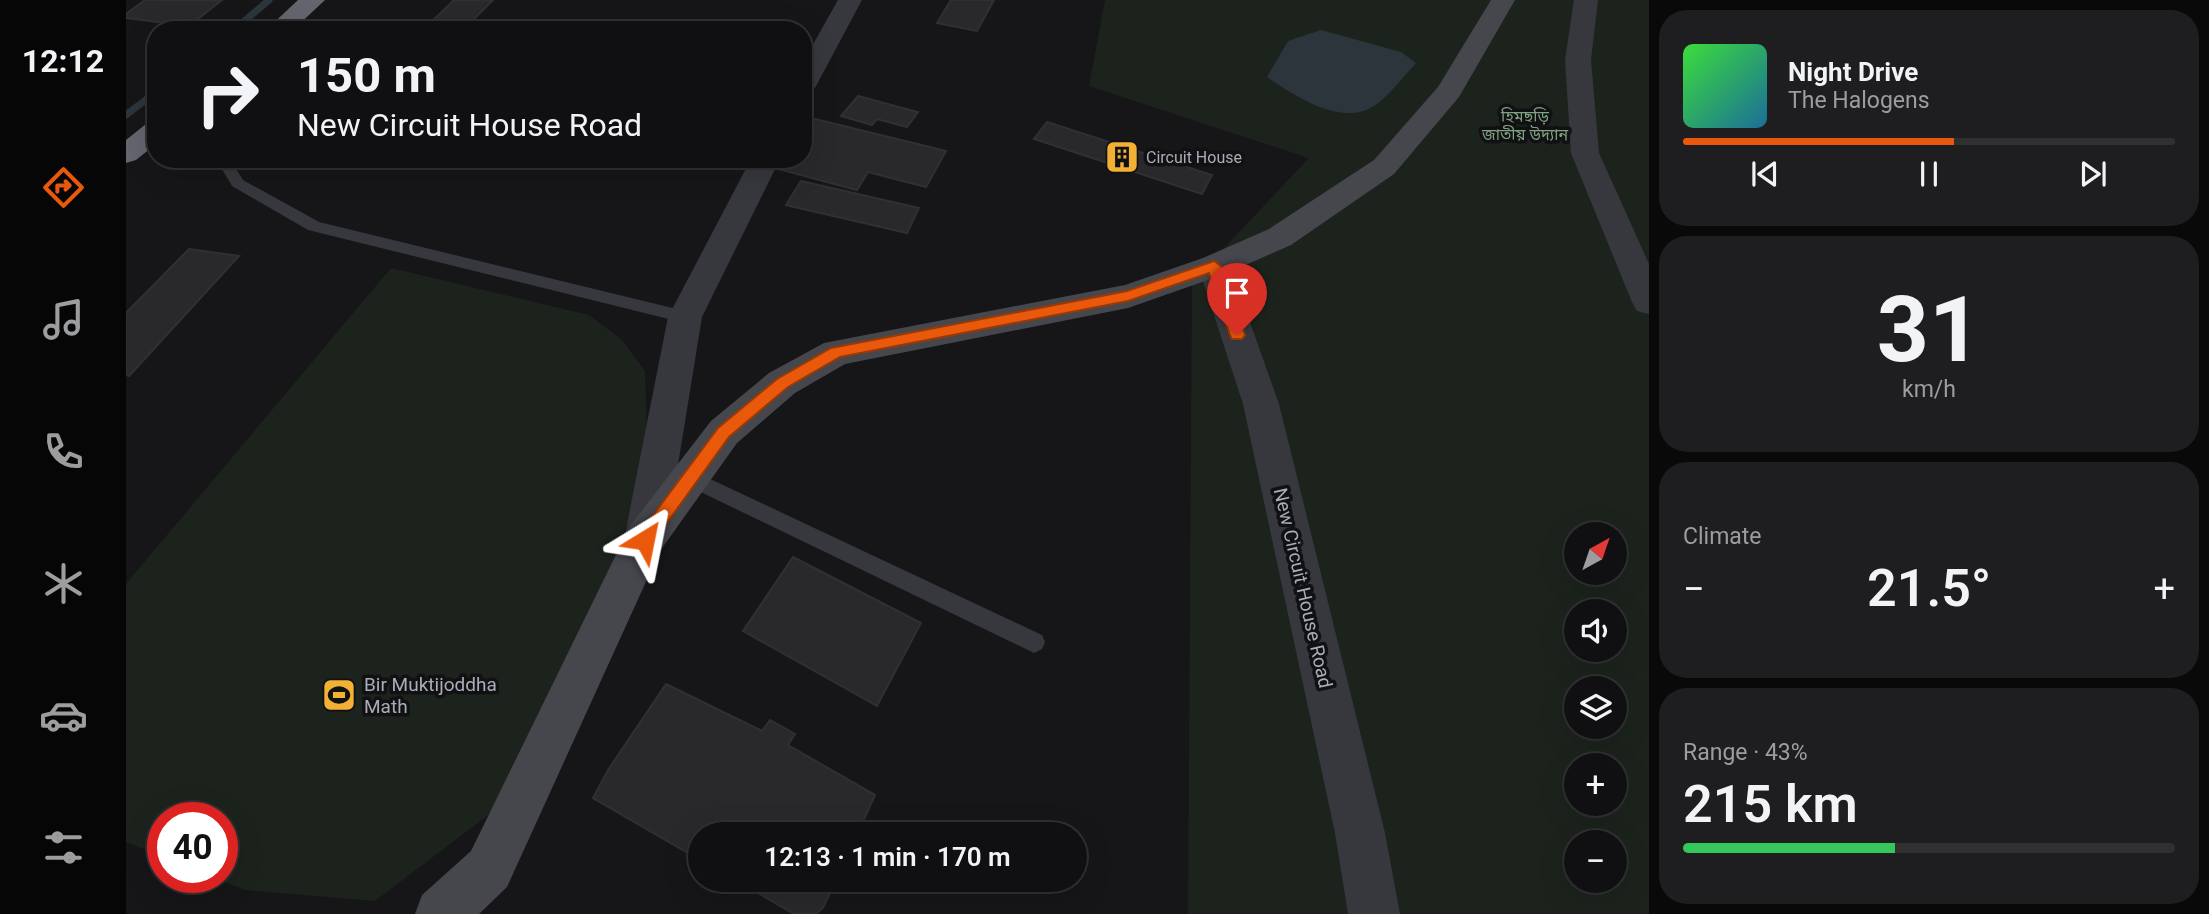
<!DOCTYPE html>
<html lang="en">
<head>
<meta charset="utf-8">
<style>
  :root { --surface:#101012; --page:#1e1e20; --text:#f1f3f6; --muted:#9c9d9f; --line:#303032; --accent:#ea580c }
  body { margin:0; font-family:Roboto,"Noto Sans Bengali",sans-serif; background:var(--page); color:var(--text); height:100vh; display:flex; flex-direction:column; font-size:26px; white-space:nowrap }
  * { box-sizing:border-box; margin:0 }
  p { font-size:23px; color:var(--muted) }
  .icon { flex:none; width:38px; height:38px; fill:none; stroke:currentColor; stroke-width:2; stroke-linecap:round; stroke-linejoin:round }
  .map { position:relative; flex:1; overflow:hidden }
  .drawer { display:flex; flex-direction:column; gap:10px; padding:10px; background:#09090a; width:560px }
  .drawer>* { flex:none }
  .top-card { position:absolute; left:21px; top:21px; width:665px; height:147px; border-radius:28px; box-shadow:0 7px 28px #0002,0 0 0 2px var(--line); background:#101012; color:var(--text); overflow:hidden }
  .needle { width:46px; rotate:40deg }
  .fabs { position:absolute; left:1438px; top:522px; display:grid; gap:14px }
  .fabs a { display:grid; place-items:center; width:63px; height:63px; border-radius:50%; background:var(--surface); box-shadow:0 7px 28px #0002,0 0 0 2px var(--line); font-size:35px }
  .speed { position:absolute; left:21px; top:802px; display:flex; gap:14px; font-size:35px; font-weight:700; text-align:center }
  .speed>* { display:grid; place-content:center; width:91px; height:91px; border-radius:50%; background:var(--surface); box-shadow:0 7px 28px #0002,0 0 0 2px var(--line); line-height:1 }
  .speed .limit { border:10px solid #d22; background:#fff; color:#111 }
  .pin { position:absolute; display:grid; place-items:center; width:60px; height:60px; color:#fff; margin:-72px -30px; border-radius:50% 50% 50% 0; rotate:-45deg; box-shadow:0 0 7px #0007 }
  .pin .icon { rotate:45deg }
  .me { position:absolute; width:77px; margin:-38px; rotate:35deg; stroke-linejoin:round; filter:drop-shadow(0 0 5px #0008) }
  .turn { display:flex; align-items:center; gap:24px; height:147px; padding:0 35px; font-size:32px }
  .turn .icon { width:91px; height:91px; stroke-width:2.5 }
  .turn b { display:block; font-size:49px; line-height:60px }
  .big { font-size:52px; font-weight:600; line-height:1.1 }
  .drawer .widget { flex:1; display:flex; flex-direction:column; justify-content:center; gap:10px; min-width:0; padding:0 24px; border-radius:28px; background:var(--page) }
  .drawer .dial { align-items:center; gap:0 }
  .dial b { font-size:91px; line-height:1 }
  .song { display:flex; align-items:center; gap:21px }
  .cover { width:84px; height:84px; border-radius:10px; background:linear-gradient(135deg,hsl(120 70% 55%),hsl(200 70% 35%)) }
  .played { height:7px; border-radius:4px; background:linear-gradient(90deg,var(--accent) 55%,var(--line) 55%) }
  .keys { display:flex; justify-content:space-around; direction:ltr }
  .heat { display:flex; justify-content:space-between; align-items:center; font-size:38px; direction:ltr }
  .charge { height:10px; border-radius:5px; background:linear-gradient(90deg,#34c759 43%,var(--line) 0) }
  .trip { position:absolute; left:562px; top:822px; width:399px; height:70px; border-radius:35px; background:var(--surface); box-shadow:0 7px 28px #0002,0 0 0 2px var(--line); font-weight:600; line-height:70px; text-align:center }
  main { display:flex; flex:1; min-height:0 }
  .dock { display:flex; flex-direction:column; width:126px; justify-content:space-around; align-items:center; background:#060607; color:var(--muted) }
  .dock .icon { width:49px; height:49px }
  .dock .selected { color:var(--accent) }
  .dock b { font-size:32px; color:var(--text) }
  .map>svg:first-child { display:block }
  .green { fill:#1c231d; fill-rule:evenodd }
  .water { fill:#2c353c }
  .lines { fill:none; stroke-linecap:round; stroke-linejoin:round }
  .stream { stroke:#2c353c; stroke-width:7 }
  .building { fill:#29292c; stroke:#303034; stroke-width:2 }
  .lane { fill:#37383d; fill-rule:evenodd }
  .street { fill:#37383d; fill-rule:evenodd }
  .secondary { fill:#45474d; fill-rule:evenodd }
  .highway { fill:#63666e; fill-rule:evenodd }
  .route { fill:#ea580c; stroke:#983908; stroke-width:2 }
  .labels { text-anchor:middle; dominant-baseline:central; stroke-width:7; stroke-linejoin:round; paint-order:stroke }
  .far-park-label { font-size:16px; fill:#7fa381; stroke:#111113 }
  .far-poi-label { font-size:16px; fill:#a8adb8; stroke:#111113; text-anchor:start }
  .street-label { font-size:19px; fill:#a8adb8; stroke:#111113 }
  .poi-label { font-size:19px; fill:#a8adb8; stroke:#111113; text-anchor:start }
</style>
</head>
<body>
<main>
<nav class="dock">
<b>12:12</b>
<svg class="icon selected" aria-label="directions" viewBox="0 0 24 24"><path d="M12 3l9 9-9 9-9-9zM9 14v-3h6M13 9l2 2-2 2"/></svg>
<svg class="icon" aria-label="music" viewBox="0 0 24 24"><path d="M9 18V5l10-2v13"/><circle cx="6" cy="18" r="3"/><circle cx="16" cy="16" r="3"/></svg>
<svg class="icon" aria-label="phone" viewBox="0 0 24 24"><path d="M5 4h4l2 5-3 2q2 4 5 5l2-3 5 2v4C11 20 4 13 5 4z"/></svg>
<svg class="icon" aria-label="climate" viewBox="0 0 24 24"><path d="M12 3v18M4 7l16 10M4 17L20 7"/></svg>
<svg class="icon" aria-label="car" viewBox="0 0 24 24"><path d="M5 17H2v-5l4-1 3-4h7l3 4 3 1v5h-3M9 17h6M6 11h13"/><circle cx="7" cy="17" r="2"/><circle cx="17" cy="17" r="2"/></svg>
<svg class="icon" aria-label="filters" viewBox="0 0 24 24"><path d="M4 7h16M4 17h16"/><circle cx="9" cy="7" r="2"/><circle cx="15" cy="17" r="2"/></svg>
</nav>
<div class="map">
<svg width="1523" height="914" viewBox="0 0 1523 914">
  <rect width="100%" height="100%" fill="#161618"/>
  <g class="green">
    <path d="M 979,0 L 1523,0 L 1523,914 L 1062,914 L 1066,282 L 1183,158 L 963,86 ZM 1451,534 L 1489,534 L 1489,572 L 1451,572 ZM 1451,611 L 1489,611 L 1489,649 L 1451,649 ZM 1451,688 L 1489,688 L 1489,726 L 1451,726 ZM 1451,765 L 1489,765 L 1489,803 L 1451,803 ZM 1451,842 L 1489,842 L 1489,880 L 1451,880 Z"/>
    <polygon points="265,268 463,315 496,340 519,371 521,434 497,539 374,806 249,901 119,890 86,877 96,877 96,817 37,817 37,857 0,842 0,584"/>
  </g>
  <path class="water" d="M 1195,30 L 1275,52 L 1290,63 C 1278,76 1266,92 1252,103 C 1219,130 1169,96 1141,77 L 1162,41 Z"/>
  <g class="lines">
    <g class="stream">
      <polyline points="108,30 143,0"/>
      <polyline points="0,115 30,92"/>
    </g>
  </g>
  <g class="building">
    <polygon points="19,0 96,0 63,26 0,18 0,14"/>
    <polygon points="328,0 367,0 337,30 297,30"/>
    <polygon points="825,0 868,0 851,31 811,23"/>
    <polygon points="732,96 792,112 781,127 751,119 746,125 715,116"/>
    <polygon points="689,119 820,151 800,187 742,172 731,190 652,169 659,159 677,159 677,135"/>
    <polygon points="921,122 1086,175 1076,194 908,139"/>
    <polygon points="675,181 793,208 781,233 660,205"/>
    <polygon points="63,249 113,256 3,376 0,375 0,313"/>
    <polygon points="667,557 795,623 751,706 617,631"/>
    <polygon points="540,684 636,731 644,720 669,734 662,745 749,795 731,835 574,835 574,860 467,798 482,770"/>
    <polygon points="610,880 710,880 697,908 690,914 668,914"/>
  </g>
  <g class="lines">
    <g class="lane">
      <polygon points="90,159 104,159 117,180 193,222 559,311 568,317 559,323 182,230 106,186"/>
      <polygon points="563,469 916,635 919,642 916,649 908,653 900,649 556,483 553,477 556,471"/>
    </g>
    <g class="street">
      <polygon points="712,0 736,0 690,86 686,92 677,94 677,62"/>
      <polygon points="1448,0 1472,0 1465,60 1473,153 1523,264 1523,314 1511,311 1506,302 1445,153 1439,60"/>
      <polygon points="625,159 654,159 576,317 540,539 534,552 519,557 504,552 498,539 542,317"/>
      <polygon points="1088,255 1099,258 1104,266 1153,404 1259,833 1274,914 1222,914 1209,833 1117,404 1072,266 1077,258"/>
    </g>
    <polygon class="secondary" points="1365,0 1389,0 1333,97 1268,174 1165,245 1099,274 1002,308 719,364 669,393 611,443 534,551 381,887 353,914 289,914 296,895 345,851 504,526 585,421 643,373 698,343 999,285 1077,258 1143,229 1248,160 1312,87"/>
    <g class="highway">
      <polygon points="172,0 199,0 167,30 140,30"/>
      <polygon points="30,121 30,144 10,160 0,163 0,140 20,124"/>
    </g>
  </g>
  <polygon class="route" points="1088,261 1095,266 1119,335 1116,339 1106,339 1104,335 1083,273 1002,301 714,357 662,387 603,437 525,545 519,547 513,545 511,540 513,534 592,428 651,379 705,348 1001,291"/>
  <defs>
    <symbol id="building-square" viewBox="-11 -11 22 22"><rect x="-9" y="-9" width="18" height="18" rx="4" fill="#f2b134" stroke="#111113"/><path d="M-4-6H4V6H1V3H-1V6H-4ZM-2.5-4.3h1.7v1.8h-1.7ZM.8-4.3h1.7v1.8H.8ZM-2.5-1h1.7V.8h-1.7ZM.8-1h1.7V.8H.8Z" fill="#111"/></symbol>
    <symbol id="stadium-square" viewBox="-11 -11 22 22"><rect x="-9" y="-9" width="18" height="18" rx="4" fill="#f2b134" stroke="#111113"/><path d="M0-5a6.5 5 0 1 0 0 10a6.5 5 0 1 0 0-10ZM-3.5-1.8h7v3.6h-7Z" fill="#111"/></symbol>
  </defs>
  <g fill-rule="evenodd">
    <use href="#building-square" x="977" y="138" width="38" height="38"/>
    <use href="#stadium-square" x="194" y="676" width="38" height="38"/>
  </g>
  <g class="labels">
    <g class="far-park-label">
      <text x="1399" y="116">হিমছড়ি<tspan x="1399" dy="18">জাতীয় উদ্যান</tspan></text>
    </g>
    <g class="far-poi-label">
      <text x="1020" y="157">Circuit House</text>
    </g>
    <g class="street-label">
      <text transform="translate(1177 588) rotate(77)">New Circuit House Road</text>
    </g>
    <g class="poi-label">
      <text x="238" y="684">Bir Muktijoddha<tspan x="238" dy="22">Math</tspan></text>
    </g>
  </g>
</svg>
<div class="fabs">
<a><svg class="needle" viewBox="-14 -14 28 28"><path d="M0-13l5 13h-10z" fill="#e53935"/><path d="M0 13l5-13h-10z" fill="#9c9d9f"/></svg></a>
<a><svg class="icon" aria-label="sound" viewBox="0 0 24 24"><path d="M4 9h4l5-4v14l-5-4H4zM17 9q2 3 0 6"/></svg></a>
<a><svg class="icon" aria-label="layers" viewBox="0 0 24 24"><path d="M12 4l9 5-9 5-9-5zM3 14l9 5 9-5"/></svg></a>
<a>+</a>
<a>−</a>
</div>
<div class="speed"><div class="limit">40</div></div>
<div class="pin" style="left:1111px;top:335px;background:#d93025"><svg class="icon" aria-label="arrive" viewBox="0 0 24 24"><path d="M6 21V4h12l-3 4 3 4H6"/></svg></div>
<svg class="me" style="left:519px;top:540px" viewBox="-20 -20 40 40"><path d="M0-17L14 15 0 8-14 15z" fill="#ea580c" stroke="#fff" stroke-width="4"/></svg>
<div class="trip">12:13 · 1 min · 170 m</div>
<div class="top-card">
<div class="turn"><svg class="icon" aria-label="right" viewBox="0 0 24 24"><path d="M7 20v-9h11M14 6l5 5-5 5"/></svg><div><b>150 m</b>New Circuit House Road</div></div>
</div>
</div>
<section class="drawer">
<div class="widget">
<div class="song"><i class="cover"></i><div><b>Night Drive</b><p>The Halogens</p></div></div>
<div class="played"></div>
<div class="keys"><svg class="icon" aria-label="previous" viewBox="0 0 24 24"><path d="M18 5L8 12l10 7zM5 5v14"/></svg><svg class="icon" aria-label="pause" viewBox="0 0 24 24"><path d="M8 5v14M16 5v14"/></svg><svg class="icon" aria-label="next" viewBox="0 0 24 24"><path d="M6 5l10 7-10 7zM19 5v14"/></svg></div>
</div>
<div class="widget dial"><b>31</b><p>km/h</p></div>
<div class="widget"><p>Climate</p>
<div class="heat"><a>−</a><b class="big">21.5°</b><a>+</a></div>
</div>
<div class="widget"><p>Range · 43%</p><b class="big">215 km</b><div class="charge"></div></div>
</section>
</main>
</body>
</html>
